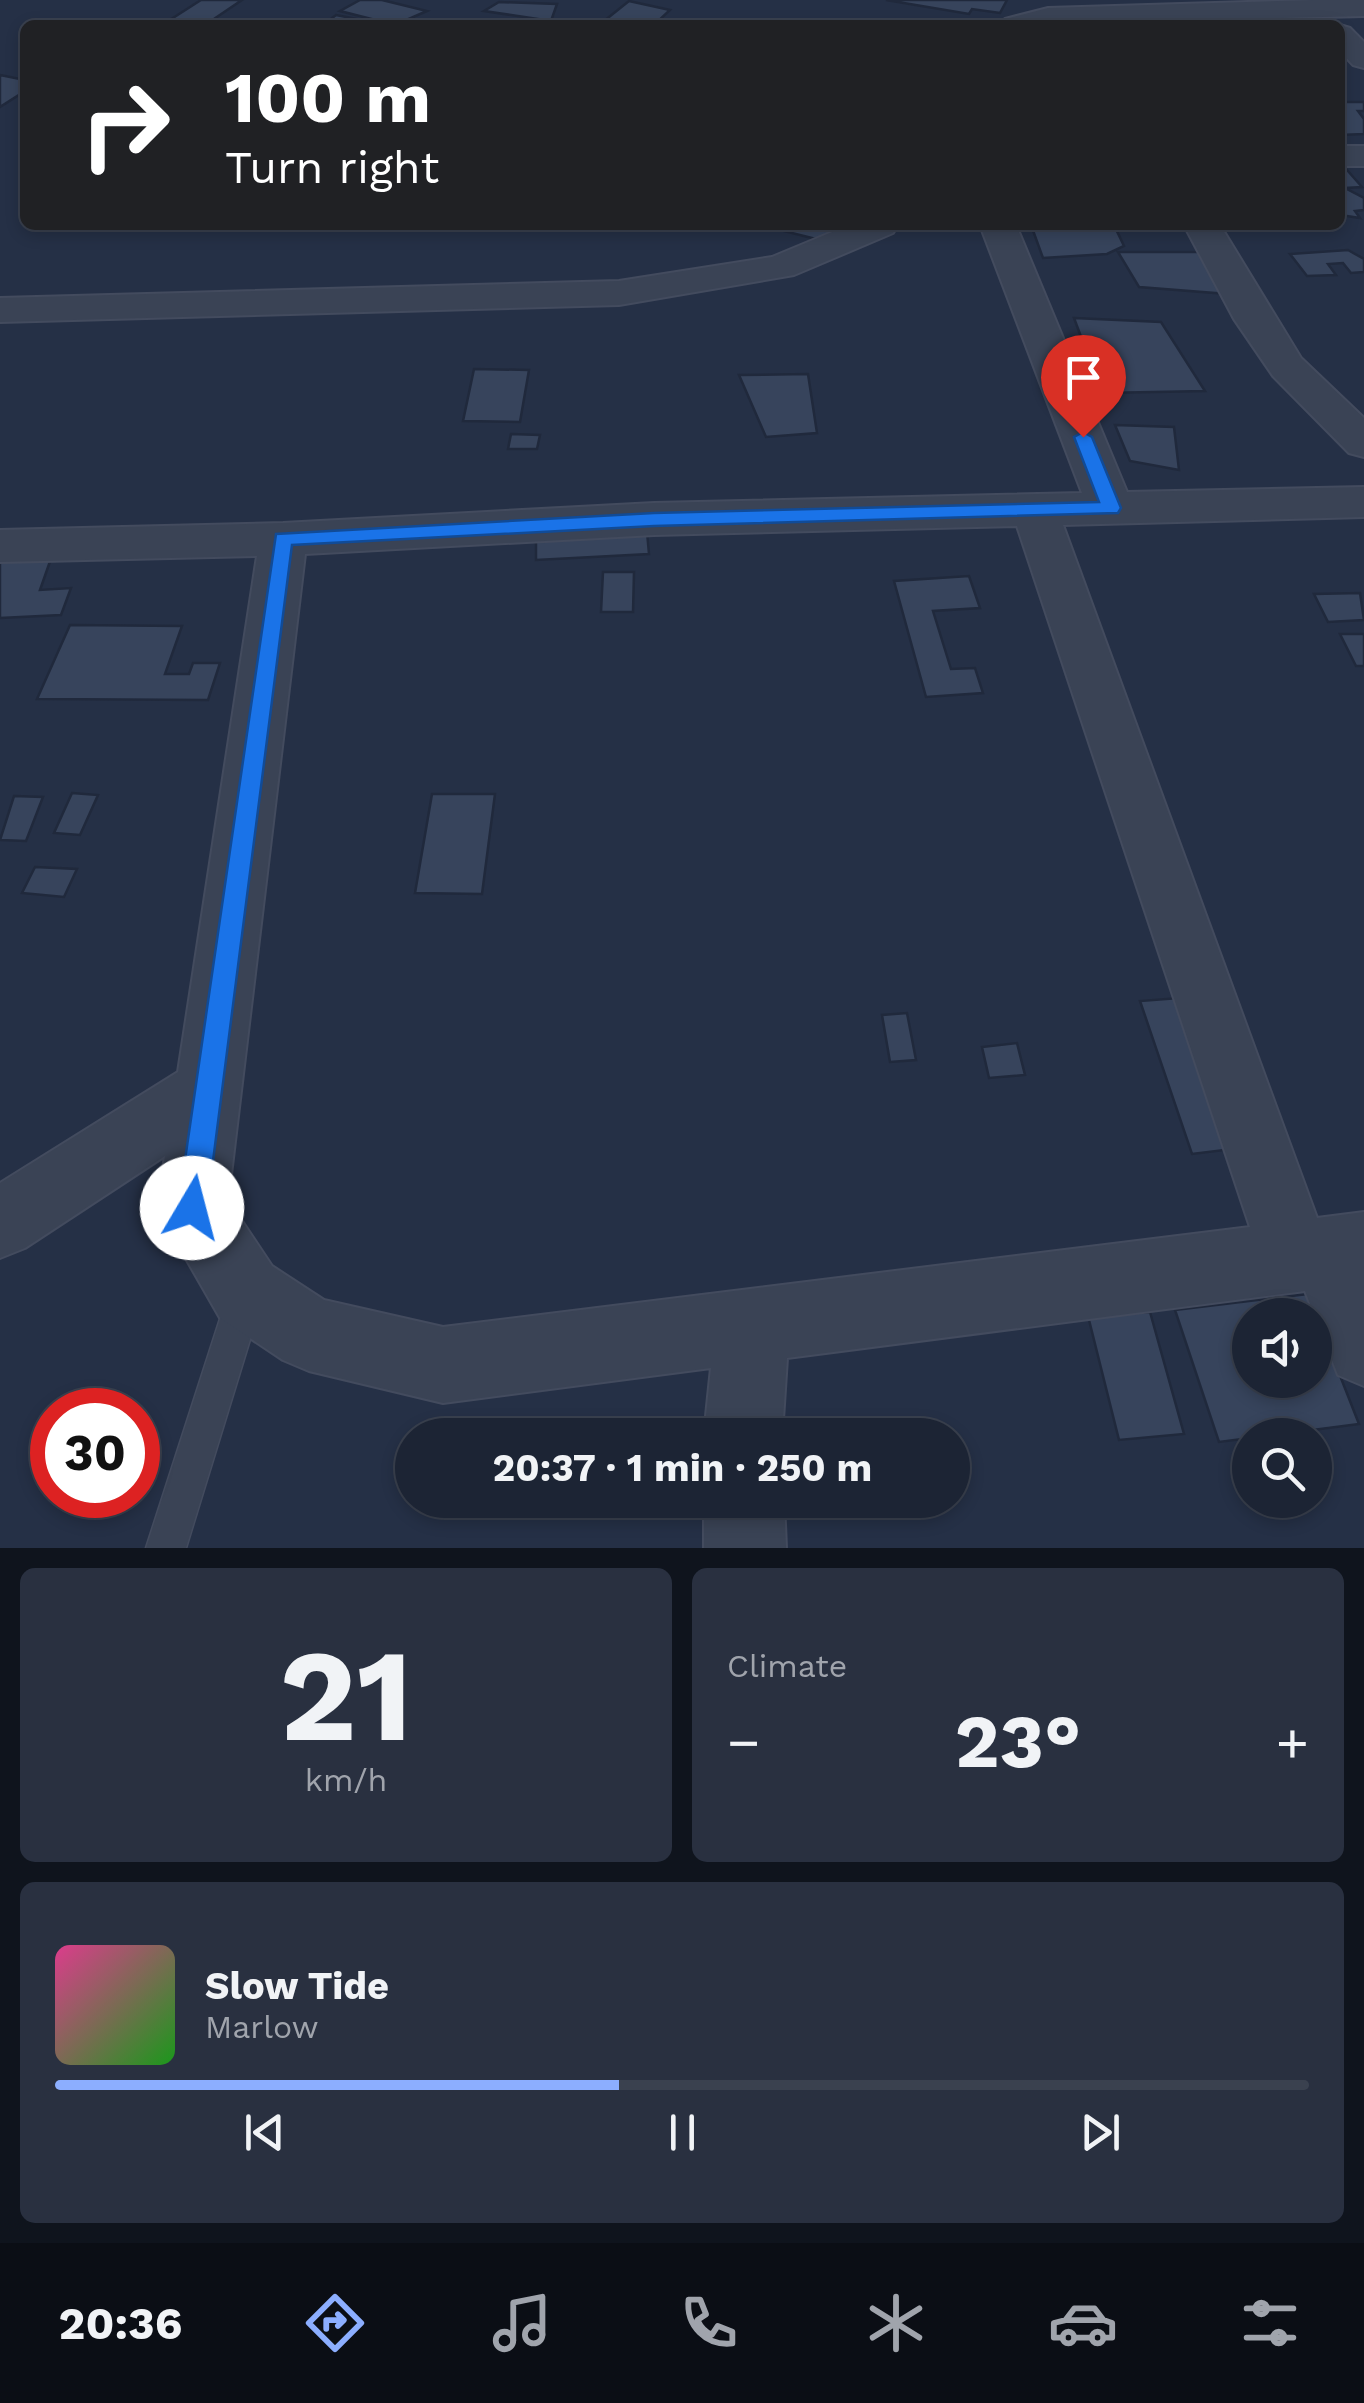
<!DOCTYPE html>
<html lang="en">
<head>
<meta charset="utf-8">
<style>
  :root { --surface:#1c2434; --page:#293040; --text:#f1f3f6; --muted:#a0a4ac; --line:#3a414f; --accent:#8caeff }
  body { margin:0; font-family:"Work Sans",sans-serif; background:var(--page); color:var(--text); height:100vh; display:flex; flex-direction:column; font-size:38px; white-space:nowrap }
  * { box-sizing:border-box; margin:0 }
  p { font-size:32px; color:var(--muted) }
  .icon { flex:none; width:55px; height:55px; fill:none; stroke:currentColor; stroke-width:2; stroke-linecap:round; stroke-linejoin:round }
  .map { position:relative; height:1548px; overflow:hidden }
  .details { display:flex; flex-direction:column; gap:20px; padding:20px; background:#0f141d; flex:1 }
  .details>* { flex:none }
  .hud { position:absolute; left:20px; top:20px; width:1325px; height:210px; border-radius:15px; box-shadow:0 5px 15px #0003,0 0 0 2px var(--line); background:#202124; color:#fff; overflow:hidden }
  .controls { position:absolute; left:1232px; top:1298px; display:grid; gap:20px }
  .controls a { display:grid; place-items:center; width:100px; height:100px; border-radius:50%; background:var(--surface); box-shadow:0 5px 15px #0003,0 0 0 2px var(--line); font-size:50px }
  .speed { position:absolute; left:30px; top:1388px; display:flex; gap:20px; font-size:50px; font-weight:700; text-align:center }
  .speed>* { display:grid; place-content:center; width:130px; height:130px; border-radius:50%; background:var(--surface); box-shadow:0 5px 15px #0003,0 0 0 2px var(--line); line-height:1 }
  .speed .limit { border:15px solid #d22; background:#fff; color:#111 }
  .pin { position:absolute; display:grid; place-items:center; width:85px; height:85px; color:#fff; margin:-102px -42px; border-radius:50% 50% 50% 0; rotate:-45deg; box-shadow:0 0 10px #0007 }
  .pin .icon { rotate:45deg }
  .me { position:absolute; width:110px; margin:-55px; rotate:8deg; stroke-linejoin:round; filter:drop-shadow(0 0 8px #0008) }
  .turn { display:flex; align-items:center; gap:35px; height:210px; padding:0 40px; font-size:45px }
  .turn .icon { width:130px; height:130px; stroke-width:2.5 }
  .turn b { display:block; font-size:70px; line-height:85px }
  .big { font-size:75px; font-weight:700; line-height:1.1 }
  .details .card { flex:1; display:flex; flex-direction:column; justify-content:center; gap:15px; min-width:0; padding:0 35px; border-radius:15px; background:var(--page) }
  .details .dial { align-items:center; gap:0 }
  .dial b { font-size:130px; line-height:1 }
  .song { display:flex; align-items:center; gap:30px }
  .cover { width:120px; height:120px; border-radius:15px; background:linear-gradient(135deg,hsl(330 70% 55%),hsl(120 70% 35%)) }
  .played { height:10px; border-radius:5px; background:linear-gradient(90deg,var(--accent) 45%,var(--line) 45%) }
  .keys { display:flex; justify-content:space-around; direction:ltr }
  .heat { display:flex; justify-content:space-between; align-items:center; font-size:55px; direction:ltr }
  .details .tiles { flex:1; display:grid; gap:20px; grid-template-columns:1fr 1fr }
  .card:last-child { grid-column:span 2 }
  .trip { position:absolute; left:395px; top:1418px; width:575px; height:100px; border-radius:50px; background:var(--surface); box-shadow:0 5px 15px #0003,0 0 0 2px var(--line); font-weight:700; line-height:100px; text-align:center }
  .tab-bar { display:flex; height:160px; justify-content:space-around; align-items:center; background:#0b0e15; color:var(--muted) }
  .tab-bar .icon { width:70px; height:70px }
  .tab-bar .on { color:var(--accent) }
  .tab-bar b { font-size:45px; color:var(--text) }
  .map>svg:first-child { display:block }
  .building { fill:#37445c; stroke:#20293c; stroke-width:2.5; fill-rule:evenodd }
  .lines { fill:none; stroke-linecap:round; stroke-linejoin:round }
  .lane-casing { stroke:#434b5e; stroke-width:3 }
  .street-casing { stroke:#434b5e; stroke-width:4 }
  .lane { fill:#3a4355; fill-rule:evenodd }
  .street { fill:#3a4355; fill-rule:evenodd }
  .route { fill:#1a73e8; stroke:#114b97; stroke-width:2.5 }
</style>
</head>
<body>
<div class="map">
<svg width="1364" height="1548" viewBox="0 0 1364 1548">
  <rect width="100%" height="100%" fill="#253046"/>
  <g class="building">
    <polygon points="201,0 242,0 205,25 162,25"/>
    <polygon points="360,0 382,0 427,11 395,25 340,11"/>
    <polygon points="886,0 1007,0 1000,13 972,9 969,14"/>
    <polygon points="629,1 670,10 654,25 599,25"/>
    <polygon points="499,2 557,4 551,21 484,11"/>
    <polygon points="336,15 372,22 323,25"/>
    <polygon points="1298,15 1307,25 1216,25 1211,18"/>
    <polygon points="0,75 25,80 25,91 0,107"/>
    <polygon points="1340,102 1364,102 1364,111 1358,111 1364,119 1364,134 1340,135"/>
    <polygon points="1340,162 1362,187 1345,188 1364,198 1364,210 1355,211 1360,218 1340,215"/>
    <polygon points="760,225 851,225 840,245"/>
    <polygon points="1031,225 1136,225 1115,227 1124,246 1107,254 1043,258"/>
    <polygon points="1348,250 1364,259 1364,272 1351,273 1343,263 1328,264 1336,275 1307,276 1290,254"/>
    <polygon points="1118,252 1207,252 1228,294 1139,287"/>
    <polygon points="1074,318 1161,322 1205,391 1102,393"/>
    <polygon points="474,369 529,370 520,422 463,421"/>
    <polygon points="808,374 817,433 766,437 739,375"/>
    <polygon points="1115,425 1174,427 1179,470 1130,461"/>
    <polygon points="511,434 540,435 537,449 508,449"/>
    <polygon points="647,532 649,554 536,560 536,538"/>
    <polygon points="54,550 40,590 71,588 61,615 0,618 0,552"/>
    <polygon points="603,572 634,572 633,612 601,612"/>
    <polygon points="969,576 980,608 933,611 951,669 975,668 983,693 926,697 894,581"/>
    <polygon points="1360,593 1364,620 1328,622 1314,594"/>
    <polygon points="70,625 182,626 165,674 189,674 193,663 220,663 208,700 37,699"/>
    <polygon points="1340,634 1364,634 1364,666 1356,666"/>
    <polygon points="72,793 98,795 80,835 54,833"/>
    <polygon points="432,794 495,794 482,894 415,893"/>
    <polygon points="14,796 43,797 26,841 0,840"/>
    <polygon points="35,867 77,869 64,897 22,893"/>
    <polygon points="1192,997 1249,1147 1192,1154 1140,1001"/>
    <polygon points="907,1013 916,1060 890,1062 882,1015"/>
    <polygon points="1017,1043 1025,1075 989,1078 982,1047"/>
    <path d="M 1308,1294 L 1359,1424 L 1219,1442 L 1175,1310 ZM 1250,1315 L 1315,1315 L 1315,1380 L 1250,1380 Z"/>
    <polygon points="1150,1312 1184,1434 1119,1440 1088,1316"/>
  </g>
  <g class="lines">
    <defs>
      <polygon id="lane" points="246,1276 259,1281 264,1294 186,1548 146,1548 228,1294 233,1281"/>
      <g id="street">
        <polygon points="1314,0 1364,0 1364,16 1000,25 1005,19 1048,8"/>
        <polygon points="1340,25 1350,28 1364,42 1364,68 1353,65 1340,51"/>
        <rect x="1340" y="146" width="24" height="20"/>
        <polygon points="849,225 898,225 893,233 794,275 619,305 0,322 0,298 619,281 772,257"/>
        <path d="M 980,225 L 1016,225 L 1127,492 L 1364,487 L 1364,517 L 1063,525 L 1317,1218 L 1364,1212 L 1364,1386 L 1338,1375 L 1305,1291 L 787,1358 L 782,1435 L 704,1435 L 711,1368 L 443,1403 L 309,1371 L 283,1360 L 220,1318 L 157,1208 L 165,1156 L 25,1248 L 0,1258 L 0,1183 L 178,1072 L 257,556 L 0,562 L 0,530 L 283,523 L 654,503 L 1082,493 ZM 1017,526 L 1250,1227 L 443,1327 L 324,1300 L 272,1266 L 228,1200 L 305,554 L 654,535 Z"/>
        <polygon points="1184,225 1220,225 1301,358 1364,418 1364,457 1349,453 1273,376 1234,319"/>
        <polygon points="704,1500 784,1500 786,1548 704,1548"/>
      </g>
    </defs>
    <use href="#lane" class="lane-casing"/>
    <use href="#street" class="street-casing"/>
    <use href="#lane" class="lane"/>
    <use href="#street" class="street"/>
  </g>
  <polygon class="route" points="1083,432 1092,437 1121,508 1118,513 654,526 292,545 207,1208 202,1218 192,1222 182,1218 178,1208 276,534 654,513 1099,502 1074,437"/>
</svg>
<div class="controls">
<a><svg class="icon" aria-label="sound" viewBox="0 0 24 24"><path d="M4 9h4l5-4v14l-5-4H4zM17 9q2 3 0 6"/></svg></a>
<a><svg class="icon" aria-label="search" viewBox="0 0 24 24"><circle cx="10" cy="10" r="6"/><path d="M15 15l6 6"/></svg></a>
</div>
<div class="speed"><div class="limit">30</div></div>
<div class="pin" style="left:1083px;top:437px;background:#d93025"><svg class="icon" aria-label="arrive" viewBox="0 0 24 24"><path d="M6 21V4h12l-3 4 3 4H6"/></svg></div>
<svg class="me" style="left:192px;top:1208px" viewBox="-20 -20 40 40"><circle r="19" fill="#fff"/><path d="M0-13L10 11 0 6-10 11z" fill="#1a73e8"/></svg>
<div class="trip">20:37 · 1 min · 250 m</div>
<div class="hud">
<div class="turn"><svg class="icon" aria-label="right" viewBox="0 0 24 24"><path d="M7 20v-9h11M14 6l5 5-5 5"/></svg><div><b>100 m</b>Turn right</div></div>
</div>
</div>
<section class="details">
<div class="tiles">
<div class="card dial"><b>21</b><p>km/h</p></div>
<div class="card"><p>Climate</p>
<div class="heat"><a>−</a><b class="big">23°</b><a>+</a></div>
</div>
<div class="card">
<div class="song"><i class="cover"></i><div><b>Slow Tide</b><p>Marlow</p></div></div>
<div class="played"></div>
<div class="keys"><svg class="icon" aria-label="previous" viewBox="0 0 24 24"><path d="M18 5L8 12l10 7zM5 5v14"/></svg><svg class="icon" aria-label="pause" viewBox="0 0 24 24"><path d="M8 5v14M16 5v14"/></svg><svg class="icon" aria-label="next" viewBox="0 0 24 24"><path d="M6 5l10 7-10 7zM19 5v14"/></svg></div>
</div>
</div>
</section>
<nav class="tab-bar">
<b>20:36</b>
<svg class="icon on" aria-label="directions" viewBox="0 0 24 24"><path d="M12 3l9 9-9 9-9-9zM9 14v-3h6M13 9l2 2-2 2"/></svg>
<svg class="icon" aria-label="music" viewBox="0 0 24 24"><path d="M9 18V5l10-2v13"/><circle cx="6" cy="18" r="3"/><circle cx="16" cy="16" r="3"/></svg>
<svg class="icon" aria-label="phone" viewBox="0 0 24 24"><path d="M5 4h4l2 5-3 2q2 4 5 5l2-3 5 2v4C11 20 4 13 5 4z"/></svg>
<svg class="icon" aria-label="climate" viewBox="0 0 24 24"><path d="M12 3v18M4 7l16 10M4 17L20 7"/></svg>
<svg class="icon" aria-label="car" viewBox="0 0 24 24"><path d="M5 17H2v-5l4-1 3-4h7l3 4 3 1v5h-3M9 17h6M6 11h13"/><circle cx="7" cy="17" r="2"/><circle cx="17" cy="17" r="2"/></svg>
<svg class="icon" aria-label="filters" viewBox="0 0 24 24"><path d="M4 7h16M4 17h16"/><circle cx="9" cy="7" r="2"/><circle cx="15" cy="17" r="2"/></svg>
</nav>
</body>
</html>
